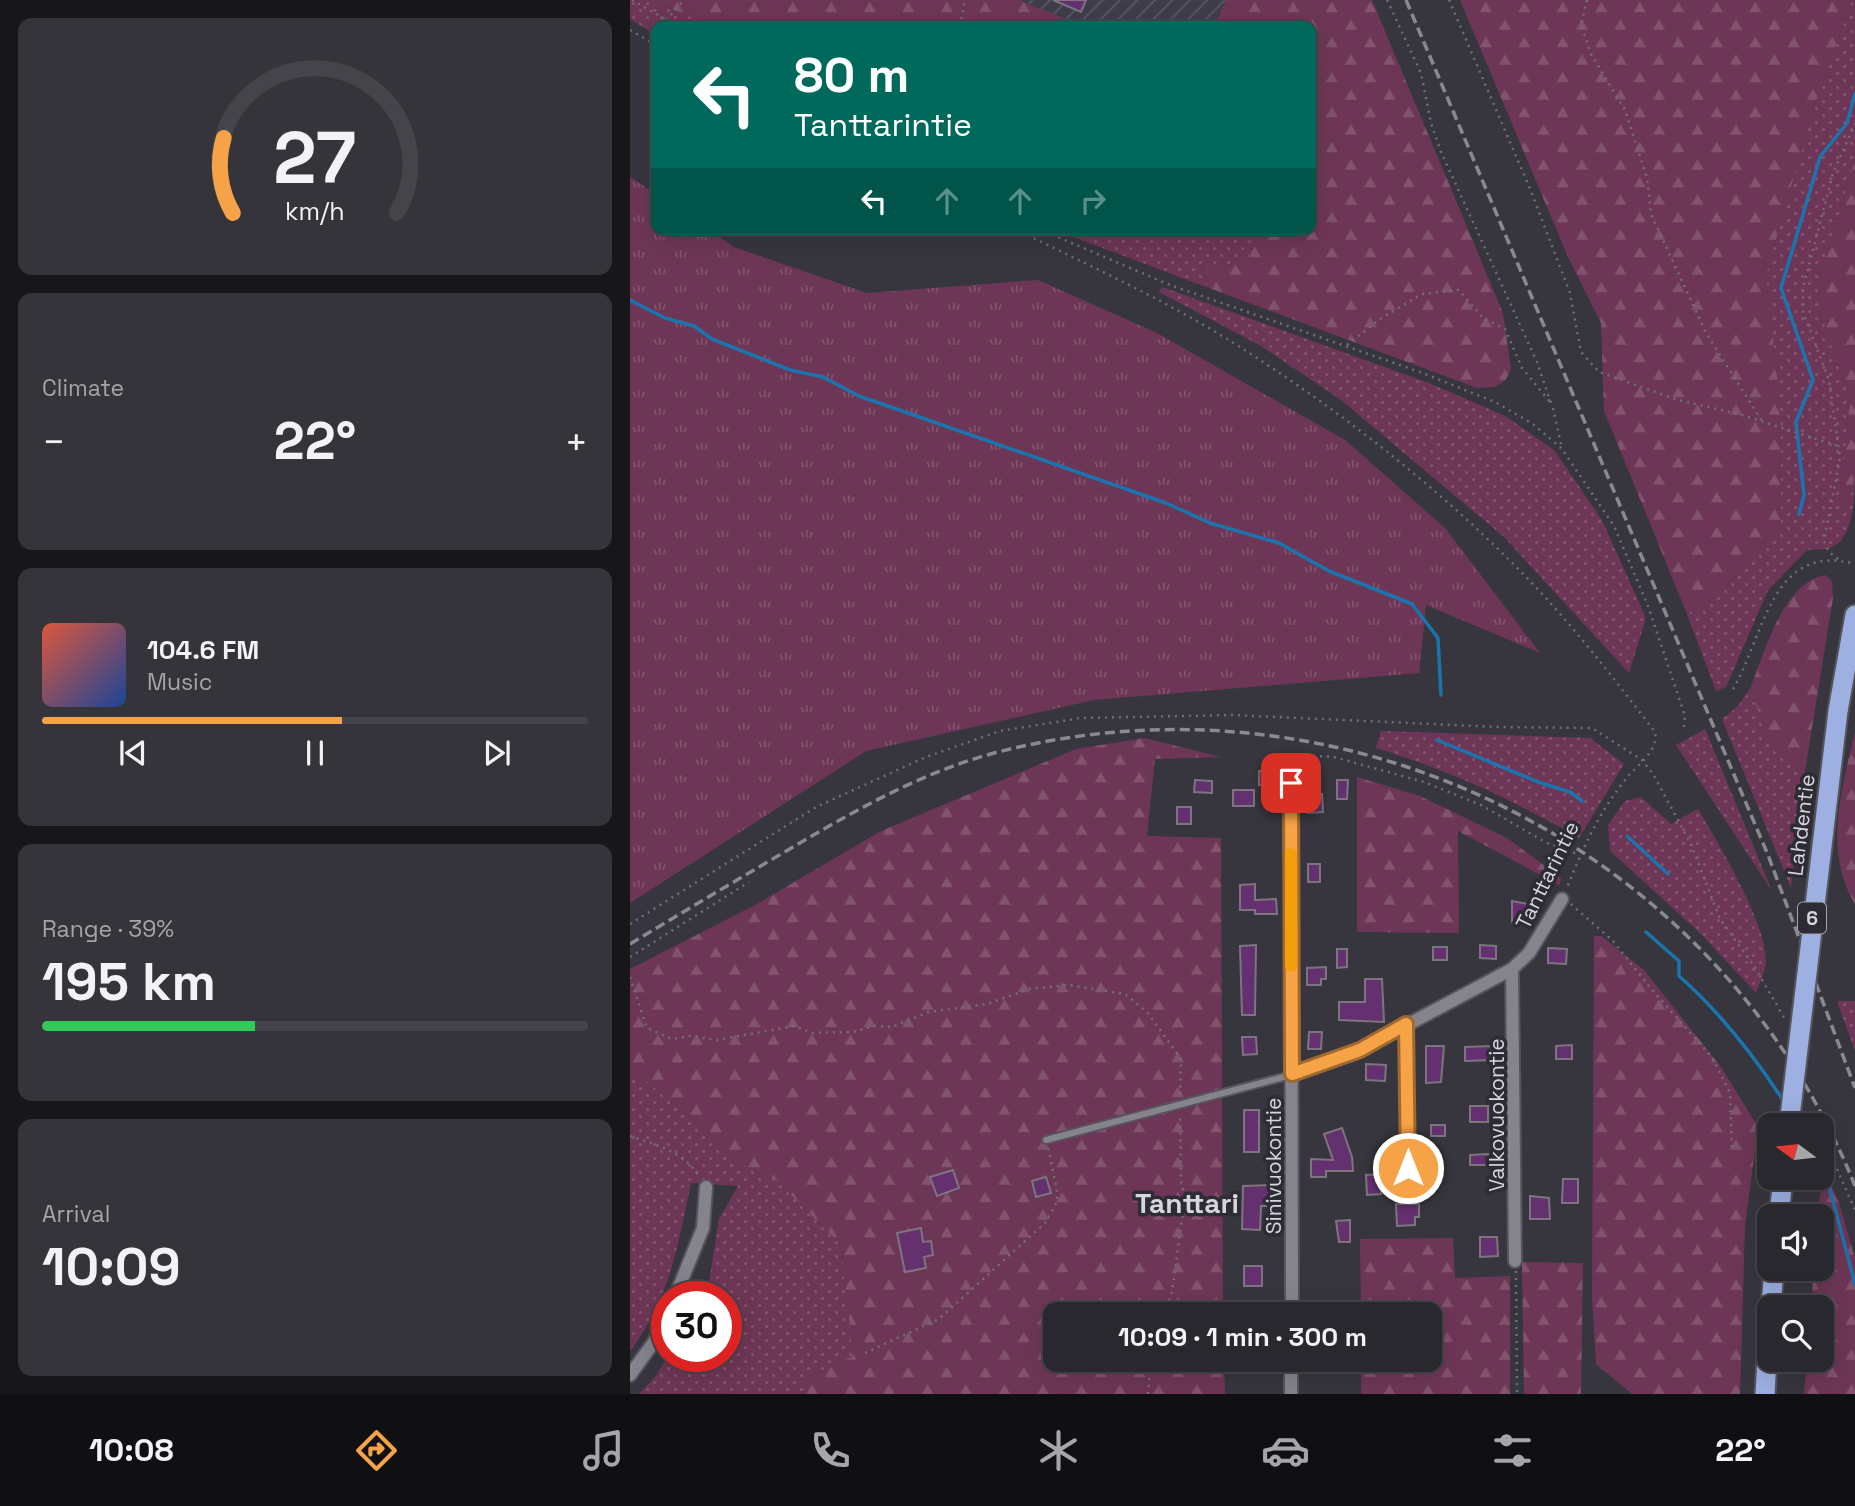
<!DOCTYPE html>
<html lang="en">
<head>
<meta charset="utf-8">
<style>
  :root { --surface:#29282e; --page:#35343a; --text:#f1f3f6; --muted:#a5a6aa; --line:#45444a; --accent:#f6a247 }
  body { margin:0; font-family:"Space Grotesk",sans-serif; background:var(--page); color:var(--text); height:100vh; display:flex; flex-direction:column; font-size:26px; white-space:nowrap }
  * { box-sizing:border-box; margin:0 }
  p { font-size:23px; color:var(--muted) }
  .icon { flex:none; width:38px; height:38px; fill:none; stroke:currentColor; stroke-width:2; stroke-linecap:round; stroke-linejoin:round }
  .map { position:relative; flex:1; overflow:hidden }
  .sheet { display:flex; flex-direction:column; gap:18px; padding:18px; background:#171619; width:630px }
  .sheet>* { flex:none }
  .banner { position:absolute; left:21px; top:21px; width:665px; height:214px; border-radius:14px; box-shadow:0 7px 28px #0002,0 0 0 2px var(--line); background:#00695c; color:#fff; overflow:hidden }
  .needle { width:46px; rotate:285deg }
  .controls { position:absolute; left:1127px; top:1113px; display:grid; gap:14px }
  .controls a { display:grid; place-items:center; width:77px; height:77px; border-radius:14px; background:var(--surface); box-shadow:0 7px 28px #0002,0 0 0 2px var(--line); font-size:35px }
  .speed { position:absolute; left:21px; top:1281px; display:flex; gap:14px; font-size:35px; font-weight:700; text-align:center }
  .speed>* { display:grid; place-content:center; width:91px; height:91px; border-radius:50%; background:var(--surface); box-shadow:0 7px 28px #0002,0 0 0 2px var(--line); line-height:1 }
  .speed .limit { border:10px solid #d22; background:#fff; color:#111 }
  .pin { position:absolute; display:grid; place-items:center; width:60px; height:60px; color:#fff; margin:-30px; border-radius:14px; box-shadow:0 4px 10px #0006 }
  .me { position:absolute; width:77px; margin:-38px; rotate:0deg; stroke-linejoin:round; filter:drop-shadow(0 0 5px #0008) }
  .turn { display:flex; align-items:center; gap:24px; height:147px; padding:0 28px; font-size:32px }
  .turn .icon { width:91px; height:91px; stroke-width:2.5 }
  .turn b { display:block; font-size:49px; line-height:60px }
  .lanes { display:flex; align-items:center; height:66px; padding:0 28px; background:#0003; justify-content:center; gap:35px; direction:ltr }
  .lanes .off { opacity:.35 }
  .big { font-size:52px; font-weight:600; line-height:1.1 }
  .sheet .tile { flex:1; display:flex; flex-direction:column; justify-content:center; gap:10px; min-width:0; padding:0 24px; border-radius:14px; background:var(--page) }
  .sheet .dial { align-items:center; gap:0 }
  .dial svg { height:182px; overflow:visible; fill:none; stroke:var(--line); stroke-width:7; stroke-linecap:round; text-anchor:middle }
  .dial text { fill:var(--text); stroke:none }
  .song { display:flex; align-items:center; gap:21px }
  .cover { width:84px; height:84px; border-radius:10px; background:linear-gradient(135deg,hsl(10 70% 55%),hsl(220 70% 35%)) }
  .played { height:7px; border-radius:4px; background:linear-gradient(90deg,var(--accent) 55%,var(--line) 55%) }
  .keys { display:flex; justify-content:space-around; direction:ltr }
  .heat { display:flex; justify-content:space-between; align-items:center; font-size:38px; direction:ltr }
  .charge { height:10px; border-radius:5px; background:linear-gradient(90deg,#34c759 39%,var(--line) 0) }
  .trip { position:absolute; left:413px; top:1302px; width:399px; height:70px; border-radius:14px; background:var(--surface); box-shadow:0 7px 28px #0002,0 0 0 2px var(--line); font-weight:600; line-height:70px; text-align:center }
  .menu { display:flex; height:112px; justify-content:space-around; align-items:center; background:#101012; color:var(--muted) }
  .menu .icon { width:49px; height:49px }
  .menu .active { color:var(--accent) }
  .menu b { font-size:32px; color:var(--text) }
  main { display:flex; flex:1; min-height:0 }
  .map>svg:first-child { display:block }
  .industrial { fill:url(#industrial-furrows) }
  .grass { fill:url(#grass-dots) }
  .forest { fill:url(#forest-firs) }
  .park { fill:url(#park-tufts) }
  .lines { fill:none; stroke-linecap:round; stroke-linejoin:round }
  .stream { stroke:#1a74ad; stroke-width:3.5 }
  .building { fill:#653070; stroke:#7c757d; stroke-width:2 }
  .service-casing { stroke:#56545c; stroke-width:10 }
  .minor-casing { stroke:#56545c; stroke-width:16 }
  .trunk-casing { stroke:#56545c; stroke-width:23 }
  .path { stroke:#706f77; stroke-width:2.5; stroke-dasharray:2 5; stroke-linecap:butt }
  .service { stroke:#85848d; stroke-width:6 }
  .minor { stroke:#85848d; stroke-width:12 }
  .trunk { stroke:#9eb0e2; stroke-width:19 }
  .rail { stroke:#8a8990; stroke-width:3.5; stroke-dasharray:10 5; stroke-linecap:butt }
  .trunk-bridge-casing { stroke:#56545c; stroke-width:23; stroke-linecap:butt }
  .trunk-bridge { stroke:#9eb0e2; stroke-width:19 }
  .route-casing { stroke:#a0692e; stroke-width:18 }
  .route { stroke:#f6a247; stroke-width:12 }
  .slow { stroke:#f59e0b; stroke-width:12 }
  .labels { text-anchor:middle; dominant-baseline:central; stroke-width:7; stroke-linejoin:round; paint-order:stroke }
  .shield { fill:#2d2b34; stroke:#a4a3aa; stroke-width:2 }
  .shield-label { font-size:19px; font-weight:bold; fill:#d7d6dc }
  .street-label { font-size:21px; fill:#d7d6dc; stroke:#2d2b34 }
  .district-label { font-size:28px; font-weight:bold; fill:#d7d6dc; stroke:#2d2b34 }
</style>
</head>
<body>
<main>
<section class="sheet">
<div class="tile dial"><svg viewBox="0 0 100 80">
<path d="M14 69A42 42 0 1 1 86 69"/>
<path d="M14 69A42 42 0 0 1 10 36" stroke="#f6a247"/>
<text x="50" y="56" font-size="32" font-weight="700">27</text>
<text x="50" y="72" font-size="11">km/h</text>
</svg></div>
<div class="tile"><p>Climate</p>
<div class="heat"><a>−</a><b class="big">22°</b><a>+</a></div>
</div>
<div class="tile">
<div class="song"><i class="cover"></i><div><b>104.6 FM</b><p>Music</p></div></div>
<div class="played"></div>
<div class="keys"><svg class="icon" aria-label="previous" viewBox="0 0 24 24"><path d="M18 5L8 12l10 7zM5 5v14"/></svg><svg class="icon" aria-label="pause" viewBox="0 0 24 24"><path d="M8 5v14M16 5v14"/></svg><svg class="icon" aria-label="next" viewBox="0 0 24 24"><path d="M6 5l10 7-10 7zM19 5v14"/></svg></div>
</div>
<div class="tile"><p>Range · 39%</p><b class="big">195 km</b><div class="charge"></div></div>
<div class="tile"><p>Arrival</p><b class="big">10:09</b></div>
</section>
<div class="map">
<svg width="1225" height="1394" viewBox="0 0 1225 1394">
  <defs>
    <pattern id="industrial-furrows" width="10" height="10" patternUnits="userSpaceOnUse" patternTransform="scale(1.75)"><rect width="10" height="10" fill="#403d4b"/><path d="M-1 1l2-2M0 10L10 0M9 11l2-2" fill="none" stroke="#5b5864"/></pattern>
    <pattern id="grass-dots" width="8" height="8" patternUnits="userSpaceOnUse" patternTransform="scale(1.75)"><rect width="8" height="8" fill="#6e3656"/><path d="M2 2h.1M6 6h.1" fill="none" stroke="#82526e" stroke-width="1.8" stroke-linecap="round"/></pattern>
    <pattern id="forest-firs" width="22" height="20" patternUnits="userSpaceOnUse" patternTransform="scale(1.75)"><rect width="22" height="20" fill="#6e3656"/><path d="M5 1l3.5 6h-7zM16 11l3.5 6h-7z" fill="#82526e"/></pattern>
    <pattern id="park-tufts" width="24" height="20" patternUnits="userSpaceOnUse" patternTransform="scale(1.75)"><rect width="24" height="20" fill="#6e3656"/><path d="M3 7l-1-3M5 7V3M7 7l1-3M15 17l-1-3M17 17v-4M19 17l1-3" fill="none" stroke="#82526e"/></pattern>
  </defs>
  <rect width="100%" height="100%" fill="#37363e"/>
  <polygon class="industrial" points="389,0 596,0 585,26 454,26"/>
  <g class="grass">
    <polygon points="0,0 18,0 85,26 26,26 26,35 0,19"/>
    <path d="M 1222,0 L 1225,0 L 1225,160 L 1191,275 L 1191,314 L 1220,400 L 1211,496 L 1218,509 L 1225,474 C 1225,492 1224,536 1204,546 C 1197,550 1185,549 1177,550 L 1138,590 L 1096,687 L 1086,691 L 1057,614 L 1089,595 L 1151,525 L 1150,404 L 1136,274 L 1183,110 Z"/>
    <polygon points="422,229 605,229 626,239 617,261 572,270 579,288"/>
    <polygon points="532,287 799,383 875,416 924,450 972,520 1016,618 999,673 874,537 711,400 631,346 529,292"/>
    <polygon points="1120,689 1143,750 1175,771 1161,888 1092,719 1107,707"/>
    <polygon points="1075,729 1142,891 1046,745"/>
    <path d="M 751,731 L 960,738 L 994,764 L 949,838 C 883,800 819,770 746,748 Z"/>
    <path d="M 1011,797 L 1041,824 L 1068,809 C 1088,843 1137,923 1136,962 C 1135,971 1129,984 1126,993 L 1070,933 L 980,851 L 978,825 L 995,801 Z"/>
    <polygon points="1207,1001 1225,1001 1225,1051"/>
    <path d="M 0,1067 L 119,1169 L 147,1181 L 211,1245 L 223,1356 L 173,1380 L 173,1394 L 9,1394 L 25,1377 L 38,1356 L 96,1356 L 96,1297 L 73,1297 L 78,1289 L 89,1219 L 108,1186 L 61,1183 C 48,1244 40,1300 0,1351 Z"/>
  </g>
  <g class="forest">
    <polygon points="18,0 389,0 454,26 85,26"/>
    <polygon points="596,0 742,0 873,313 881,370 875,381 864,387 847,388 579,288 572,270 617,261 625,239 605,229 681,229 681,26 585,26"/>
    <polygon points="830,0 1222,0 1183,110 1136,274 1150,404 1151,525 1089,595 1057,614 974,411 971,323 938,257"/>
    <polygon points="1225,160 1225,474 1218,510 1211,496 1220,400 1191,314 1191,275"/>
    <path d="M 1195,575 L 1202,581 L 1203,598 L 1175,771 L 1143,750 L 1120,689 C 1134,653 1153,583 1195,575 Z"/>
    <path d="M 1225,732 L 1225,904 C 1193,852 1212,787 1225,732 Z"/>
    <polygon points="514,738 591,757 525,759 517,836 591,838 593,1314 425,1314 425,1360 594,1360 595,1394 173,1394 173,1380 223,1356 211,1245 147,1181 119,1169 0,1067 0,969 125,905 251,831 446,749"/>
    <polygon points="727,777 790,796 877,838 931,878 929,885 828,831 829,933 727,932"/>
    <polygon points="964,936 971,936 1014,970 1091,1067 1128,1127 1115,1226 1110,1394 1002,1394 966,1364 962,1296"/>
    <path d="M 1198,1180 L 1208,1199 L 1225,1258 L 1225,1394 L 1174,1394 L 1177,1360 L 1192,1360 L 1192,1307 L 1181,1307 L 1184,1269 L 1192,1269 L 1192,1216 L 1188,1216 C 1189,1203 1189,1189 1198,1180 Z"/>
    <polygon points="823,1238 825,1278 880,1276 880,1394 731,1394 731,1360 800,1360 800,1314 731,1314 730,1239"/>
    <polygon points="892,1262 953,1263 951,1394 894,1394"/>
  </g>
  <polygon class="park" points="0,177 26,194 26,229 78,229 104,247 237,293 408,280 527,333 715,440 815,528 910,653 796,605 789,673 464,700 236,751 0,903"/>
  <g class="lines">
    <g class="stream">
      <polyline points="0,300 35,318 64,326 82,339 160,370 193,377 229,396 536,503 580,523 649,543 699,571 782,604 808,638 811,695"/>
      <polyline points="1169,514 1174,495 1166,422 1183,380 1151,288 1190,157 1217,123 1225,94"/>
      <polyline points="807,740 908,782 940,792 952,801"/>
      <polyline points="997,836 1038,874"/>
      <path d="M 1016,932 L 1049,961 L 1049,976 C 1089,1011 1124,1056 1153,1100"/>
      <polyline points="1199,1186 1225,1284"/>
    </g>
  </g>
  <g class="building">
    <polygon points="423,0 456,0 451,12"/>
    <polygon points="629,771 644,771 644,786 629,785"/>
    <polygon points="565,780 582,781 582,793 564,792"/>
    <polygon points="707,780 718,780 717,799 707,799"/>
    <rect x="603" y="790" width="21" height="16"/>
    <polygon points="677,794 692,794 693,812 678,813"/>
    <rect x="547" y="807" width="14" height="17"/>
    <rect x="678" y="864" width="12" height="18"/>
    <polygon points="625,884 625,900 646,899 647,914 625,914 625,910 610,910 610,885"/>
    <polygon points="882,901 903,905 899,925 882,922"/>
    <polygon points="626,945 625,1015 612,1015 610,946"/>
    <polygon points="850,945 866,946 866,959 850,958"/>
    <rect x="803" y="947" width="14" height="13"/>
    <polygon points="918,948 937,949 936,964 918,963"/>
    <polygon points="707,949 717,949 717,967 707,968"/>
    <polygon points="696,967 696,979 691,979 691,985 677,985 677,968"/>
    <polygon points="735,979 752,979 754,1022 709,1020 709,1002 735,1002"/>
    <polygon points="679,1032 692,1032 691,1049 678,1049"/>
    <polygon points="612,1037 626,1037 627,1054 613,1055"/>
    <polygon points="942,1045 942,1059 926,1059 926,1046"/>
    <polygon points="796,1046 814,1046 811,1082 796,1083"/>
    <polygon points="862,1046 863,1060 835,1061 835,1047"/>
    <polygon points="736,1064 756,1065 755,1081 736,1080"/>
    <rect x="840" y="1106" width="18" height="16"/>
    <rect x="614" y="1110" width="15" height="42"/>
    <rect x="801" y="1125" width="14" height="11"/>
    <polygon points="712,1128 722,1157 723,1171 696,1171 696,1177 681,1177 681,1159 703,1160 694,1134"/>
    <polygon points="858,1154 858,1165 840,1165 840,1155"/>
    <polygon points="323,1170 329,1188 307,1196 300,1177"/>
    <polygon points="750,1174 751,1194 737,1195 736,1175"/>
    <polygon points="416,1177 421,1193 406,1197 402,1181"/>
    <polygon points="933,1179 948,1179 948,1203 932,1203"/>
    <polygon points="646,1185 647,1206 631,1206 630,1230 612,1229 613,1186"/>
    <polygon points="900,1196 919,1198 920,1219 900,1219"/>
    <polygon points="766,1204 789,1204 789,1217 785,1217 785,1225 767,1226"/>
    <polygon points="720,1220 720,1242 709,1242 706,1221"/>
    <polygon points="291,1228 293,1242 301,1241 303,1255 294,1257 296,1268 275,1272 267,1233"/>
    <polygon points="850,1237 867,1237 868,1256 850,1257"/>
    <polygon points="632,1266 632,1286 614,1286 614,1266"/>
  </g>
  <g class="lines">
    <defs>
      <polyline id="service" points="416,1140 661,1075"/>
      <g id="minor">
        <polyline points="661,765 662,1314"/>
        <polyline points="882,969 885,1261"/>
        <polyline points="777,1024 777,1168"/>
        <polyline points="662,1074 730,1050 882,969 899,953 932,899"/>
        <polyline points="45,1297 73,1228 76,1187"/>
        <polyline points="0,1375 24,1342 37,1314"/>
        <polyline points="661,1394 661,1360"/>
      </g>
      <g id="trunk">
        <polyline points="1208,711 1225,615"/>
        <polyline points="1149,1216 1153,1178"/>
        <polyline points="1141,1307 1144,1269"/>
        <polyline points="1135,1394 1139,1324"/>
      </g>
    </defs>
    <use href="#service" class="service-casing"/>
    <use href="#minor" class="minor-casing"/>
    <use href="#trunk" class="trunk-casing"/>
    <g class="path">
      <polyline points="2,0 47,26"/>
      <polyline points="757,0 791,73 801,123 811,152 907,362 922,406"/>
      <polyline points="819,0 901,191 940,293 951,352 969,372 1048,400 1112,415 1208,446"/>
      <polyline points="957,0 951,24 961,54 995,110 1017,178 1021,214 1076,333 1132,421"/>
      <polyline points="36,20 54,0"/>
      <polyline points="330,26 335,0"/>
      <polyline points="0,30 26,45"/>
      <path d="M 385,229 C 458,265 533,299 602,342 C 710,410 811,489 900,581 C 945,628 985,680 1025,732 C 1029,752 1006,765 995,780 C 968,814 952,850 936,890"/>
      <polyline points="409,229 540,285 790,372 865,402 903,424 932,449 984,526 1018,606 1055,716 1054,728"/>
      <polyline points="717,345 750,319 792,294 829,290 853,318 875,329 892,368 920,402"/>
      <polyline points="923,408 932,449"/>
      <polyline points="1208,559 1199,552 1194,541 1210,458 1199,380 1173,312 1173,288 1203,173 1225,124"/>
      <path d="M 1103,689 C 1134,637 1141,541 1225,564"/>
      <polyline points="669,755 704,757 794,782 851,805 917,843 950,855"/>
      <polyline points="941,904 983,941 1023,991 1082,1057 1100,1093 1102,1149"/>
      <polyline points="0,924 186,807 296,757 370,731 451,718 603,715 868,727 962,728 1012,760 1023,774 1061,844 1090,919 1124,966 1155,1019"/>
      <polyline points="0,957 119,882"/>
      <polyline points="0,977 17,1028 42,1039 60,1036 87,1040 164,1026 182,1033 223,1032 244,1026 262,1027 299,1012 357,1004 399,989 439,985 495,994 518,1013 551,1059 550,1096"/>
      <path d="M 0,1136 C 27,1145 55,1152 70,1178"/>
      <polyline points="1193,1137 1225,1210"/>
      <polyline points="886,1271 887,1394"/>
      <polyline points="535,1314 542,1292 555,1197 551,1181 550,1114"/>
      <polyline points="235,1353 309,1319 415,1223 427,1202 427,1191 418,1147"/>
      <polyline points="518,1394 521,1360"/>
    </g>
    <use href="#service" class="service"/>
    <use href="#minor" class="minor"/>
    <use href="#trunk" class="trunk"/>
    <g class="rail">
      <polyline points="776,0 1138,855 1225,1088"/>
      <path d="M 0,944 C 53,912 105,881 158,850 C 224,811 290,773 364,753 C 716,661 1090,847 1225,1186"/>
    </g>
    <defs>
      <polyline id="trunk-bridge" points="1159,1125 1208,711"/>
    </defs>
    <use href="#trunk-bridge" class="trunk-bridge-casing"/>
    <use href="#trunk-bridge" class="trunk-bridge"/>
  </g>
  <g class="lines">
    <defs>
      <polyline id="route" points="661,783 662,1074 730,1050 776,1024 778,1168"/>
    </defs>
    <use href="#route" class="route-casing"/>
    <use href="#route" class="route"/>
    <polyline class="slow" points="661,854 661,966"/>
  </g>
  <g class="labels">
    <rect class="shield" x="1168" y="902.5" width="28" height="31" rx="5"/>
    <g class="shield-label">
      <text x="1182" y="918">6</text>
    </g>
    <g class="street-label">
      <text transform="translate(1171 825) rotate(-83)">Lahdentie</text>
      <text transform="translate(917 875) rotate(-64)">Tanttarintie</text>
      <text transform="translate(866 1115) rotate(-90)">Valkovuokontie</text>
      <text transform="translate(643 1166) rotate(-90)">Sinivuokontie</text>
    </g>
    <g class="district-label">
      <text x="557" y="1203">Tanttari</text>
    </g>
  </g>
</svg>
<div class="controls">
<a><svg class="needle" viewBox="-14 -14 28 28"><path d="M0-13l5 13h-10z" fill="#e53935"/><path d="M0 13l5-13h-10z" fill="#a5a6aa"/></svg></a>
<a><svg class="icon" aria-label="sound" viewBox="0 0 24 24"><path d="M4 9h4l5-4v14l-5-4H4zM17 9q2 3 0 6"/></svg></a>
<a><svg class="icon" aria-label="search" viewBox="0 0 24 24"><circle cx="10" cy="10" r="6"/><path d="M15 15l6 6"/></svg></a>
</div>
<div class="speed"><div class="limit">30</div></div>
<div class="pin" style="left:661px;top:783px;background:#d93025"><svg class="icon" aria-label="arrive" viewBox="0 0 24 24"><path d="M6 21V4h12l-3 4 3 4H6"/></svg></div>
<svg class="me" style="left:778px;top:1168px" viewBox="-20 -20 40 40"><circle r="17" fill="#f6a247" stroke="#fff" stroke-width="3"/><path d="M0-11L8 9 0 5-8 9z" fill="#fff"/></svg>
<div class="trip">10:09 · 1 min · 300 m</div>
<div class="banner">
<div class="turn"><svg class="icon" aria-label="left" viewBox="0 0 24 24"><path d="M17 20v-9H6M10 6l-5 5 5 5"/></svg><div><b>80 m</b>Tanttarintie</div></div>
<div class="lanes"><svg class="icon" aria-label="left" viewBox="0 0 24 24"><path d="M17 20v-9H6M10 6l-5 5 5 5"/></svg><svg class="icon off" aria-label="ahead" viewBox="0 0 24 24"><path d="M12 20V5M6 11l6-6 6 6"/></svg><svg class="icon off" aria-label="ahead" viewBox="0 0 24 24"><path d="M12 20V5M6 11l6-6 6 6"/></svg><svg class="icon off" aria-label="right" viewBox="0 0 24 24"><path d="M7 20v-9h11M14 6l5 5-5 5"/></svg></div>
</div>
</div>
</main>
<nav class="menu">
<b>10:08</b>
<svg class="icon active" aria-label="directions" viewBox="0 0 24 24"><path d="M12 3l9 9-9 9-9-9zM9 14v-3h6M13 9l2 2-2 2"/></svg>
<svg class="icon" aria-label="music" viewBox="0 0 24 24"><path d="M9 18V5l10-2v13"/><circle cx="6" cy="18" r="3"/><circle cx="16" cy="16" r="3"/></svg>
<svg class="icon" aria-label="phone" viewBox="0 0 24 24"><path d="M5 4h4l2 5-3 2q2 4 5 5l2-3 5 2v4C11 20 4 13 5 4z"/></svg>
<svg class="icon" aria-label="climate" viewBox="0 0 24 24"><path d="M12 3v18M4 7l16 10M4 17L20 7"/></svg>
<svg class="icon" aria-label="car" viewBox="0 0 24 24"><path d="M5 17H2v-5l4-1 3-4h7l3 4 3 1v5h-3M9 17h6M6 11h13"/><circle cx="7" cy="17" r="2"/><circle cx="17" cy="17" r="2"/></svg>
<svg class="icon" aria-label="filters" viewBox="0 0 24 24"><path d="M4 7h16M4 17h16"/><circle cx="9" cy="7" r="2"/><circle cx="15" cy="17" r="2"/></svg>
<b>22°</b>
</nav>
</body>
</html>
